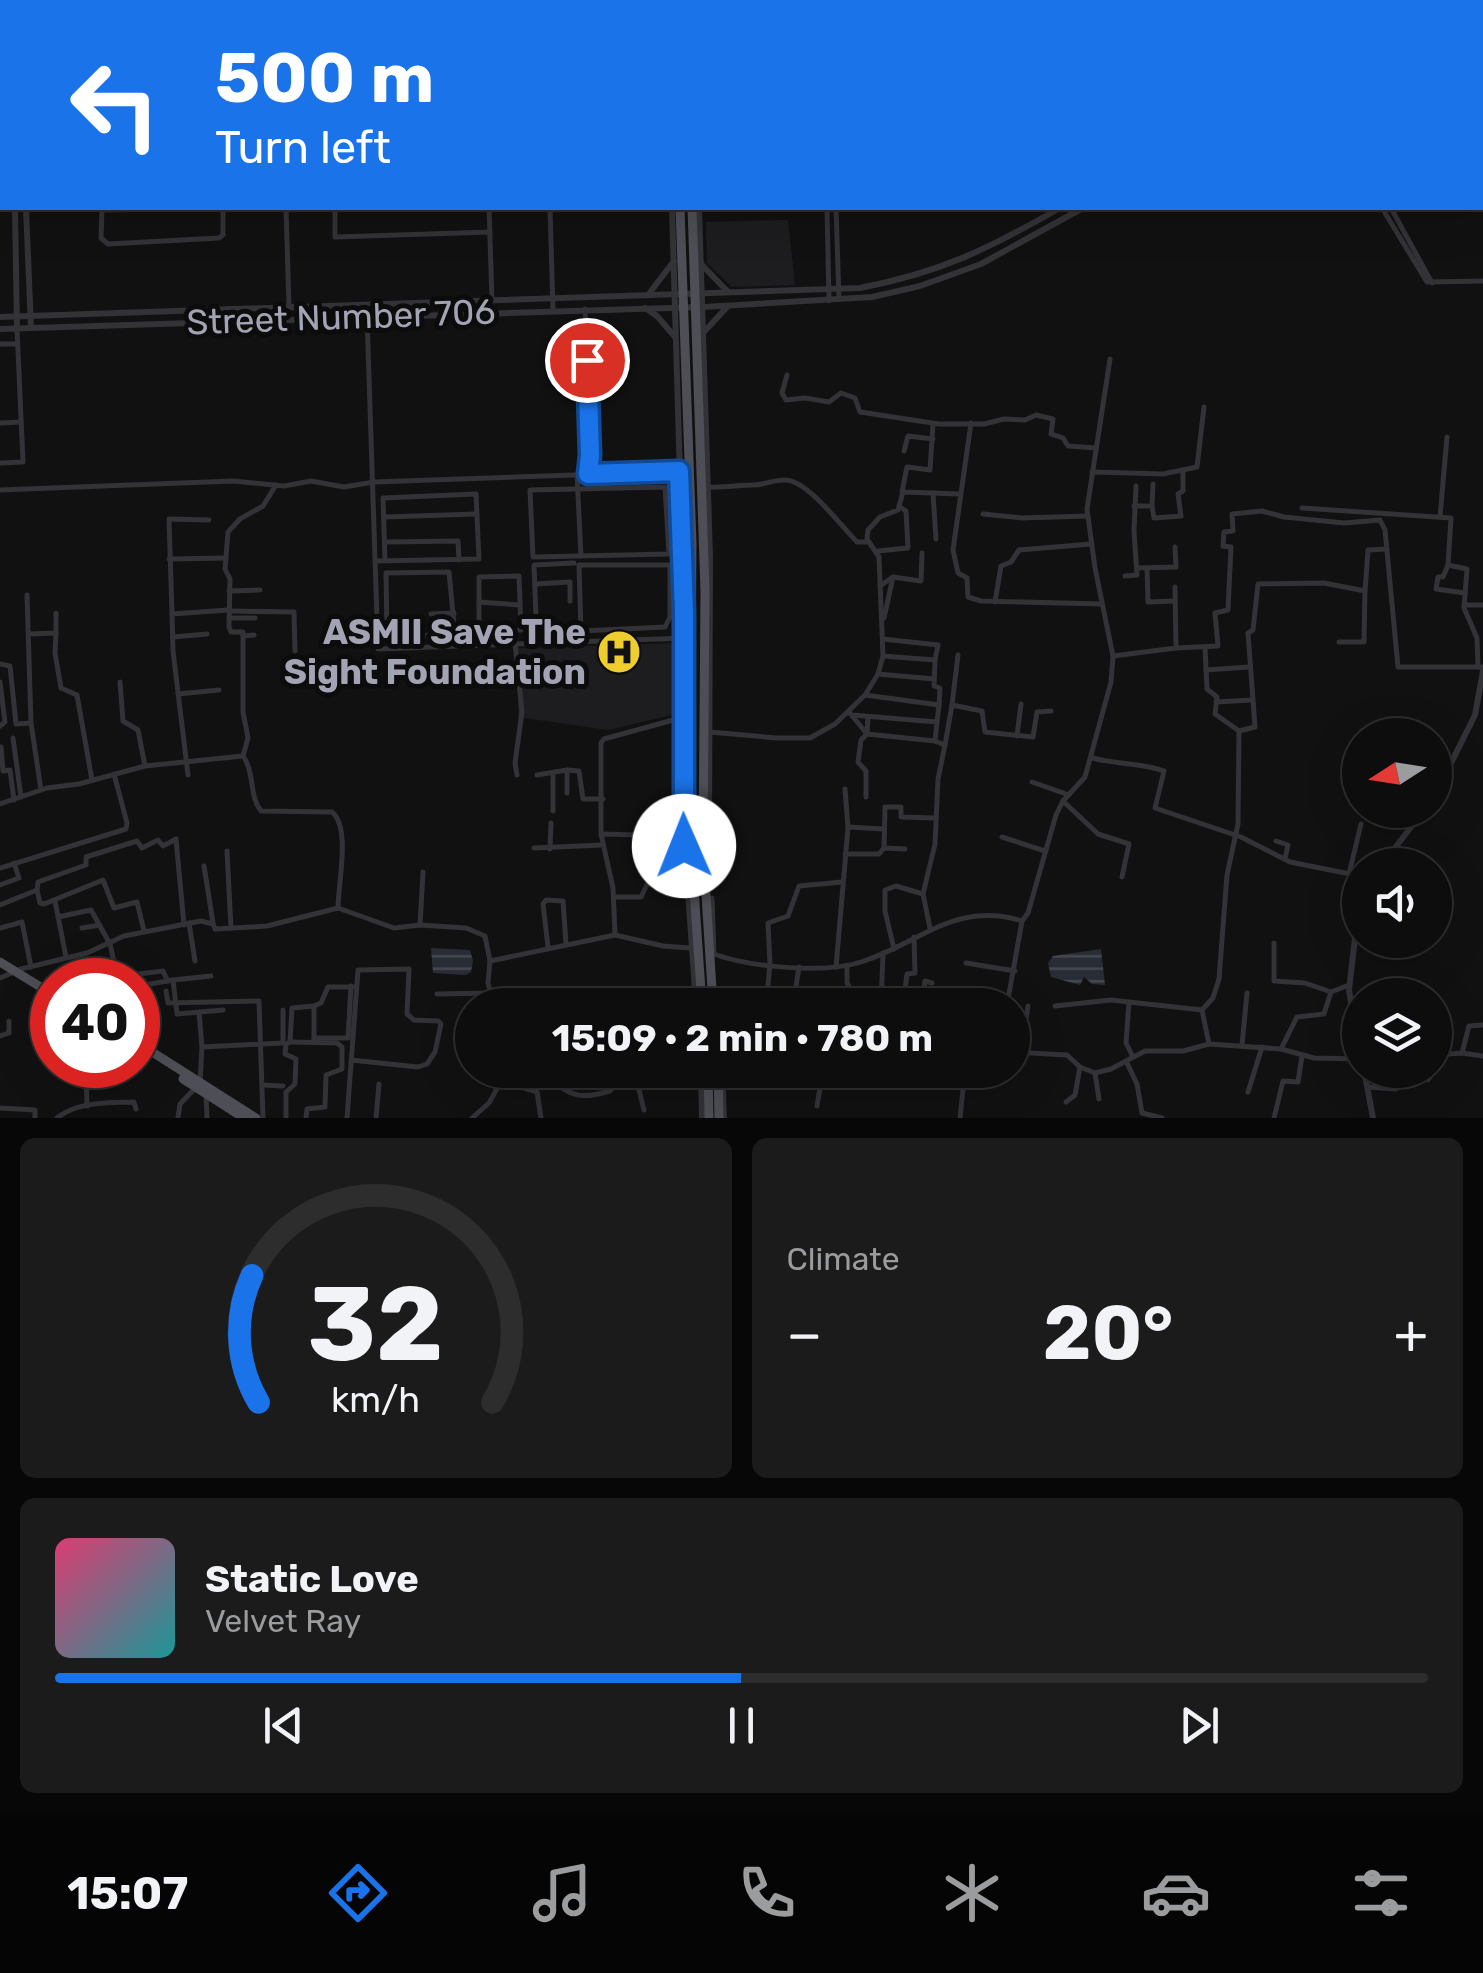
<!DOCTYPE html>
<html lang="en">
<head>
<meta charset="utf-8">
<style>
  :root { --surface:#0d0d0e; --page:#1b1b1c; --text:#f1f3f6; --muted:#9a9c9e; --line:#2d2d2e; --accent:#1a73e8 }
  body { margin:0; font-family:Rubik,sans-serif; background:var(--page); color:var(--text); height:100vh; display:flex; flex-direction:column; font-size:38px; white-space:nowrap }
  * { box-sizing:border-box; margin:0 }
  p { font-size:32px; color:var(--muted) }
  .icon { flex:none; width:55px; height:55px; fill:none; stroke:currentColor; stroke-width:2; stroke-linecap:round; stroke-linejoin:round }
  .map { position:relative; height:1118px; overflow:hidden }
  .sheet { display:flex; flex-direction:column; gap:20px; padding:20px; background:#070708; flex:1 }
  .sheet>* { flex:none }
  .top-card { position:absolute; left:0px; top:0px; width:1485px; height:210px; box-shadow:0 10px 40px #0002,0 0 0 2px var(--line); background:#1a73e8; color:#fff; overflow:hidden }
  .needle { width:65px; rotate:258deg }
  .buttons { position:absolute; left:1342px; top:718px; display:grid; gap:20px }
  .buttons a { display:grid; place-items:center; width:110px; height:110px; border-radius:50%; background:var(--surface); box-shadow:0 10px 40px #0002,0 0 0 2px var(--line); font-size:50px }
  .speed { position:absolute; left:30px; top:958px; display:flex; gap:20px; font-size:50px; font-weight:700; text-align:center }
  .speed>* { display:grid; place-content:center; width:130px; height:130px; border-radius:50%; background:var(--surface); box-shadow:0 10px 40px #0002,0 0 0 2px var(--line); line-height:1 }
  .speed .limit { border:15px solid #d22; background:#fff; color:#111 }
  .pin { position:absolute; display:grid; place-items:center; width:85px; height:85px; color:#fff; margin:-42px; border:5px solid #fff; border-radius:50%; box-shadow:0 2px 10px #0007 }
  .me { position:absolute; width:110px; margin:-55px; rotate:359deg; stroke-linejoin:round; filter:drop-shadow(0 0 8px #0008) }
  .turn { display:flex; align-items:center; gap:35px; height:210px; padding:0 50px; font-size:45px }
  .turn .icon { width:130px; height:130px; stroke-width:2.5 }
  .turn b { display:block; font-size:70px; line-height:85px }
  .big { font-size:75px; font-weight:700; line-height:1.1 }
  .sheet .tile { flex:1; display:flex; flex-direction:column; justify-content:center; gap:15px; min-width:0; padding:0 35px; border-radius:15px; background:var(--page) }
  .sheet .dial { align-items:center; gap:0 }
  .dial svg { height:260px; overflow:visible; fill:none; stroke:var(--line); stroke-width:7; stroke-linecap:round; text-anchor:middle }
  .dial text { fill:var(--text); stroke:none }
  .song { display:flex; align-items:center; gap:30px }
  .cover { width:120px; height:120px; border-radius:15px; background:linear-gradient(135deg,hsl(340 70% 55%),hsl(180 70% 35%)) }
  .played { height:10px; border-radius:5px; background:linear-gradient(90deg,var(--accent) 50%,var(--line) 50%) }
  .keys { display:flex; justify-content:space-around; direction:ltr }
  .heat { display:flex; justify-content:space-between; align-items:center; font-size:55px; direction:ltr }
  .sheet .tiles { flex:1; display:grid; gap:20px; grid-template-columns:1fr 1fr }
  .tile:last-child { grid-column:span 2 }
  .trip { position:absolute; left:455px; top:988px; width:575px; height:100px; border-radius:50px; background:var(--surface); box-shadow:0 10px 40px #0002,0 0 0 2px var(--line); font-weight:700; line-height:100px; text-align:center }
  .menu { display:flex; height:160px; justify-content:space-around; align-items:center; background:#050506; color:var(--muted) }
  .menu .icon { width:70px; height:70px }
  .menu .on { color:var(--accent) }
  .menu b { font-size:45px; color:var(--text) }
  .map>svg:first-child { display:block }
  .built { fill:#1d1d1f }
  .water { fill:url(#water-rules) }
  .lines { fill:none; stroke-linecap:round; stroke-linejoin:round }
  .minor { stroke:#323237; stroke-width:5 }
  .tertiary { stroke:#323237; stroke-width:6 }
  .primary { stroke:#4e4e56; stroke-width:9 }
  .route-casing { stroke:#114b97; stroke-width:25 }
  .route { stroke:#1a73e8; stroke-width:18 }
  .labels { text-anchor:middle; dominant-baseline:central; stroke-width:10; stroke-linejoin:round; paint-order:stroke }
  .street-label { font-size:35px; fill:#a2a4b3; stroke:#0c0c0d }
  .poi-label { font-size:35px; font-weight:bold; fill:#a2a4b3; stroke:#0c0c0d; text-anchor:end }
</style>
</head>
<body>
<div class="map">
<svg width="1483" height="1118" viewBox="0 0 1483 1118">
  <defs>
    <pattern id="water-rules" width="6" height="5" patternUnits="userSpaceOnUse" patternTransform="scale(2.5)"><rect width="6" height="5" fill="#282d35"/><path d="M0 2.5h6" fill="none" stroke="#444850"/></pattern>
  </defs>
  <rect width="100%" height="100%" fill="#111112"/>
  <g class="built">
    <polygon points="788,220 795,285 732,287 707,263 706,222"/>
    <polygon points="677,643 680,713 608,730 518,717 518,648"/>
  </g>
  <g class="water">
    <polygon points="431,948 470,950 473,961 471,972 466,975 433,973"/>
    <polygon points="1101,949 1105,985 1092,984 1084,977 1080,985 1051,977 1048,963 1053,956"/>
  </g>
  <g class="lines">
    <g class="minor">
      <polyline points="80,0 81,2"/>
      <polyline points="218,0 218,2"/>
      <polyline points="279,0 279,2"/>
      <polyline points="410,0 411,2"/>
      <polyline points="542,0 542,2"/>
      <polyline points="822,0 822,2"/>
      <polyline points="829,0 829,2"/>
      <polyline points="0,51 2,51"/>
      <polyline points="0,108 2,108"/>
      <polyline points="1482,204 1483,205"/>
      <polyline points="102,208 101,238 108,244 219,238 223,235 223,208"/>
      <polyline points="286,208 289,307"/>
      <polyline points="286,208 302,208"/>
      <polyline points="335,208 335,237 490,232"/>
      <polyline points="489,208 492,301"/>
      <polyline points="550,208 553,310"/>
      <polyline points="827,208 829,301"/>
      <polyline points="836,208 839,299"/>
      <polyline points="1382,208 1427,282 1483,281"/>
      <polyline points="1391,208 1432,283"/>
      <polyline points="102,210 218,208"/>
      <polyline points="585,309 590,455 588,475"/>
      <polyline points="367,317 378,649 687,638"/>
      <polyline points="0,344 17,344"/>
      <polyline points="787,375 782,393 786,400 805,398 829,402 841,393 855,398 860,412 939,424 984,424 1004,419 1025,420 1036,415 1053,419 1051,434 1063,438 1068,446 1095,448"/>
      <polyline points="0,423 21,422"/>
      <polyline points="971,423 953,550 958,573 967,578 968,597 981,601 1101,604"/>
      <polyline points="904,451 908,436 933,439"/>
      <polyline points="0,463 23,462 17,329"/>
      <polyline points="1092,472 1163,474 1197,467 1204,407"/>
      <polyline points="577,475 581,556"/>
      <polygon points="665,487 669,554 533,557 530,490"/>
      <path d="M 708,487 C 725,488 738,485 754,485 C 765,485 775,479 786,480 C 808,481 841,526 857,542 L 869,542"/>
      <polyline points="0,490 233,481 284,486 311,481 344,487 374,482 689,471"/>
      <polyline points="902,492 907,467 930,470 933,424"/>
      <polyline points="933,493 936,539"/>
      <polyline points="1134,506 1152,506 1154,518 1181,516 1178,494 1183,491 1183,470"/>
      <polyline points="1152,506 1153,484"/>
      <polyline points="1302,508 1451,518 1448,565 1467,569 1464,608 1477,638 1478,667"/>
      <polyline points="983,514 1022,518 1087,516"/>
      <polyline points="384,517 476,514"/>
      <polyline points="1440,517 1447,437"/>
      <polyline points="209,520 169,519 172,614 228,610"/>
      <polyline points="385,542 458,541 459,560"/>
      <polyline points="878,551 908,548 906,511 900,507"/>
      <polyline points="169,559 226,558"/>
      <polyline points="376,561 479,559 476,494 383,498 385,561"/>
      <polygon points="579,565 670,565 670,617 665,627 581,631"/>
      <polyline points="1448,565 1443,577 1438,577 1436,589 1465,593"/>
      <polyline points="1137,568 1176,567 1175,547"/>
      <polyline points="1147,568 1148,602 1174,601"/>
      <polygon points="449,572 455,635 387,636 386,573"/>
      <polyline points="1125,576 1137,575 1134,531 1136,486"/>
      <polyline points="535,584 570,582 570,601"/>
      <polyline points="880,586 893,577 921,581 922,553"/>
      <polyline points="229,591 260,590"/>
      <polyline points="1365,591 1368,550 1387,549"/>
      <polyline points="27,595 31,723 41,790"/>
      <polyline points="479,602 519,605"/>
      <polyline points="995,602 1001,566 1011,562 1019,550 1091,544"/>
      <polyline points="1464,605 1483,605"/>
      <polyline points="230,611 294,612 295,651"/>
      <polyline points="172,614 173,651 188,775"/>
      <polyline points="431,614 454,613"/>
      <polyline points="230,618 255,618"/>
      <polyline points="884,618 893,577"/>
      <polyline points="479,631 521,630 519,576 479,577 479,644"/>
      <polyline points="56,633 55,653 61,688 77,695 92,780"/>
      <polyline points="29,634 56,633 56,613"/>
      <polyline points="243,636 254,635"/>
      <polyline points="173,637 207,634"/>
      <polyline points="883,639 938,645 935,660"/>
      <polyline points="515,643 522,712 515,763 517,775"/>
      <polyline points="537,643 534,565 574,563"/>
      <polyline points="1205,647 1207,689 1217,697 1215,714 1239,731 1255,727 1248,633 1253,630 1258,584 1324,583 1365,591 1364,642 1339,642"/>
      <polyline points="1176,648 1218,646 1215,613 1228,610 1231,547 1223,546 1224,532 1233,531 1232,514 1262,511 1284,517 1344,523 1380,520 1385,530 1398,667 1483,667"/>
      <polyline points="883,656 935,660 934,686 940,688 939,705"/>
      <polyline points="1113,656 1176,648 1175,587"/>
      <polyline points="0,664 10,666 16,724 31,723"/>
      <polyline points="1206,670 1249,667"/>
      <polyline points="878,674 934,679"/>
      <polyline points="0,682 5,722 0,726"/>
      <polyline points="120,682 123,721 138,730 145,766"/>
      <polyline points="178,694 219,690"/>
      <polyline points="865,695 939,705 937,722"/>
      <polyline points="1216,702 1252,700"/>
      <polyline points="952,705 958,655"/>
      <polyline points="850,713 867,734 935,741 937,722 852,715"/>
      <polyline points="710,732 777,738 810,738 835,724 865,695 878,674 883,656 879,557 867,539 868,530 880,517 898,510 903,492 959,494"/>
      <polyline points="1017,736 1021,704"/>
      <polyline points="13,738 21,797"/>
      <polyline points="945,745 952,705 982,711 985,732 1033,737 1037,712 1051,711"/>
      <polyline points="1,747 3,771 10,770 14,800"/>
      <polyline points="243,756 248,738 243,712 243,632 231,632 229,627 230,579 225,569 228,532 240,519 263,506 276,485"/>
      <path d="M 1093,758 C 1117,765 1141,762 1164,771 L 1155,808 L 1241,837 L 1290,862 L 1350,874 L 1360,883"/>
      <polyline points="567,770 579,771 583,799 603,799"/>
      <polyline points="537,775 567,770 567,793"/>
      <polyline points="1032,782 1069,795"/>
      <polyline points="866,797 866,771 858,762 861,740 867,734 868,717"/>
      <polyline points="1063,801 1098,834 1129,844 1122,877"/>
      <path d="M 0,804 L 47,788 L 79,784 L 145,766 L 243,756 C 255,773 249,796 261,811 L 332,812 C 351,827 338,884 338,908"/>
      <polyline points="553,811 553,773"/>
      <polyline points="848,827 884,829"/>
      <polyline points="601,834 638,835"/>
      <polyline points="1002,837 1045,851"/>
      <polyline points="1276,841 1288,845 1285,859"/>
      <polyline points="534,848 603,845"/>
      <polyline points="884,848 885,807 901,807 901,817 935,818"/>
      <polyline points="550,849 551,823"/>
      <polyline points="654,850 685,846"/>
      <polyline points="227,851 231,928"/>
      <polyline points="845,854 879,854 884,848 905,849"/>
      <polyline points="204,866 213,923"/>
      <polyline points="0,868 126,829 127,823 114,774"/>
      <polyline points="1349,874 1361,824"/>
      <polyline points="0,885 19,878 14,863"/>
      <polyline points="37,890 40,903 44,904 103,880 114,908 137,902 144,931"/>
      <polyline points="614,897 641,897 648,883 686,880"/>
      <path d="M 712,898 L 714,954 C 749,967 825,974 861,962 C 919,944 955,900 1022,921 L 1007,1005"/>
      <polyline points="55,901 66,957"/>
      <polyline points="0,905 37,890 38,882 86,865 86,857 137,841 142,848 158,840 163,846 176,839 184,925"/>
      <polyline points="58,917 91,910 110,944 118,980"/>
      <polyline points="1022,921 1028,913 1056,815 1063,801 1085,777 1111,682 1113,656 1095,568 1087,509 1110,359"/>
      <polyline points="189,923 195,961"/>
      <polyline points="420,925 423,872"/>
      <polyline points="0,928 22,922 31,967"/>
      <polyline points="82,928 100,925"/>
      <polyline points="930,928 923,894 935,844 938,779 945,745 935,741"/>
      <polyline points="615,935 613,888 601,834 601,743 604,739 684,717"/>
      <polyline points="1274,943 1274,981 1305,983 1331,992 1349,985"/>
      <polyline points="548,947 543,904 546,900 563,901 566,943"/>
      <polyline points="894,949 885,911 885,890 896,886 923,894"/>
      <polyline points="490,961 488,983 494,1005"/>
      <polyline points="966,963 1015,971"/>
      <polyline points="847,966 847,983 860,1005"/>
      <polyline points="836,967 848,828 845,789"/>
      <polyline points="130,975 163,971 168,981"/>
      <polyline points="0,978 21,969 87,953 124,936 201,921 213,924 215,929 267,926 338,908 394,928 420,925 466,928 485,936 490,961 615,935 663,946 690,948"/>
      <polyline points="97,980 116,975"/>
      <polyline points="173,980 211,976"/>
      <polyline points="138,986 173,980 177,1014 223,1010"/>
      <polyline points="166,991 168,1003 259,1001 263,1118"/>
      <polyline points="437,994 489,993"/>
      <polyline points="1129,1002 1126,1043 1132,1055"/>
      <polyline points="766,1005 770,964 768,923 788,916 799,886 842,882"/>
      <polyline points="793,1005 799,967"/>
      <polyline points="881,1005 883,953"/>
      <polyline points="903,1005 907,974 915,973 914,937"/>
      <polyline points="922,1005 925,981 932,983"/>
      <polyline points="314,1006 321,1003 328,987 354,987"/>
      <polyline points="1055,1006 1111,1000 1202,1010"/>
      <polyline points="199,1012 202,1047"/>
      <polyline points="1483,1025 1469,1026 1462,1053 1483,1056"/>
      <polyline points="0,1036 9,1033 9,1021"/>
      <polyline points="314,1038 348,1038 351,986"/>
      <polyline points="290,1042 337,1043 342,1047 342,1069 326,1075 325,1107 307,1109 306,1118"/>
      <polyline points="1209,1044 1202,1010 1213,998 1219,979 1227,875 1238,824 1239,731"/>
      <polyline points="1242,1045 1247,993"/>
      <polyline points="1281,1049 1297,1017 1324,1014 1331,992"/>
      <polyline points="1012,1052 1067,1055 1080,1067 1095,1073 1111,1069 1145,1051 1183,1051 1209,1044 1281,1049 1314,1058 1360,1059"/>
      <polyline points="1021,1052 1028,1006"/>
      <polyline points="1126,1061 1137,1084 1142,1113 1162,1118"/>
      <polyline points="1435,1062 1436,1055 1462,1053"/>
      <polyline points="529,1070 537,1092"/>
      <polyline points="634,1070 644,1110"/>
      <polyline points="1095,1073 1099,1099"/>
      <polyline points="513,1076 518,1086 537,1092 541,1118"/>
      <path d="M 533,1077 L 545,1075 C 571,1095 576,1101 610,1091 L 614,1086 C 639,1081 662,1074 688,1070"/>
      <polyline points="263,1085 283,1086"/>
      <polyline points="1368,1087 1396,1089 1400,1079 1428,1080 1434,1070"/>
      <polyline points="1248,1092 1262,1047"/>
      <polyline points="206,1096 207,1118"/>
      <polyline points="1066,1102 1075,1095 1080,1067"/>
      <polyline points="87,1106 86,1071 126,1065"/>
      <polyline points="817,1106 823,1070"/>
      <polyline points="0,1108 35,1110 35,1118"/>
      <path d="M 57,1118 C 78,1101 109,1103 134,1102 L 136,1109"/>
      <polyline points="178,1118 180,1104 200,1083 202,1047 283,1043 283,1010"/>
      <polyline points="286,1118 286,1092 295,1084 296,1059 285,1054 286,1044 290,1042 292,1008 314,1006 314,1042"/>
      <polyline points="347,1118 358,970 409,969 407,1014 414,1020 438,1021 441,1024 435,1052 427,1064 418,1067 351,1060"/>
      <polyline points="376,1118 379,1084"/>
      <polyline points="472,1118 489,1103 499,1085 522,1070"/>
      <polyline points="960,1118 965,1070"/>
      <polyline points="1274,1118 1283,1081 1298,1082 1302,1056"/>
    </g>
    <g class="tertiary">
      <polyline points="3,0 4,2"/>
      <polyline points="15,0 15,2"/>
      <polyline points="665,0 665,2"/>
      <polyline points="692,0 692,2"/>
      <polyline points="1261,0 1262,2"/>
      <polyline points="1269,0 1271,2"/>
      <polyline points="1418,2 1422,0"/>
      <polyline points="1438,2 1442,0"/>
      <polyline points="15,208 17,329"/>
      <polyline points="26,208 31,328"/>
      <polyline points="672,208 684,612 685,849 696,1005"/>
      <polyline points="699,208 710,556 709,831 705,845"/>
      <polyline points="702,265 728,292"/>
      <polyline points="648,295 674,261"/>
      <polyline points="645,308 657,316 675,337"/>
      <path d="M 0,317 L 860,288 C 942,272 988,249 1060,208"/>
      <polyline points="0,329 703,307 872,297 920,286 981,264 1083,208"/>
      <polyline points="703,333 728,306"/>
      <polyline points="1435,795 1475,715 1483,671"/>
      <polyline points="1382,865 1424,810"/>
      <polyline points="1360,895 1349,990 1360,1056"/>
      <polyline points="716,991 718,1005"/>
      <polyline points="701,1070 702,1118"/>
      <polyline points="722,1070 724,1118"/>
      <polyline points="1364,1070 1373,1118"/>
    </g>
    <g class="primary">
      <polyline points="673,0 673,2"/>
      <polyline points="685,0 685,2"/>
      <polyline points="680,208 692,544 690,832 702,1005"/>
      <polyline points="692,208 705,591 703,848 713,1005"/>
      <polyline points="0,962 52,994"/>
      <polyline points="138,1043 256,1118"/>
      <polyline points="708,1070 709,1118"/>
      <polyline points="718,1070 719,1118"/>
      <polyline points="183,1079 244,1118"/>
    </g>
  </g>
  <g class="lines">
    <defs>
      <polyline id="route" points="587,360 590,455 588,474 679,471 684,612 684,846"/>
    </defs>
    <use href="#route" class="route-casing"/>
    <use href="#route" class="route"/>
  </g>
  <defs>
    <symbol id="hospital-disc" viewBox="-11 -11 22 22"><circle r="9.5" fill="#edce2e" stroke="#0c0c0d"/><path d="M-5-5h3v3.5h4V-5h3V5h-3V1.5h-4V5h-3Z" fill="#111"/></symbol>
  </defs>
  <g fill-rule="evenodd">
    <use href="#hospital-disc" x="594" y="627" width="50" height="50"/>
  </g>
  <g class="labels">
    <g class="street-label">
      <text transform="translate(341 317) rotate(-2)">Street Number 706</text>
    </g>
    <g class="poi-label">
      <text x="586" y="632">ASMII Save The<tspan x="586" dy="40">Sight Foundation</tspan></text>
    </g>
  </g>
</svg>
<div class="buttons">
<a><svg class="needle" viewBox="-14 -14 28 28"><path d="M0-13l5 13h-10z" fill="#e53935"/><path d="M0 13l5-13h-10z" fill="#9a9c9e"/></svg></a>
<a><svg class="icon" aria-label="sound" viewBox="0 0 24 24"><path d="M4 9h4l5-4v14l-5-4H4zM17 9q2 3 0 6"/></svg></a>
<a><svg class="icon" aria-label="layers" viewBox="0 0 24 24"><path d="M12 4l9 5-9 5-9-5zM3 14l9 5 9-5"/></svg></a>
</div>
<div class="speed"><div class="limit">40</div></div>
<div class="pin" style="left:587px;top:360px;background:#d93025"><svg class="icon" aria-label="arrive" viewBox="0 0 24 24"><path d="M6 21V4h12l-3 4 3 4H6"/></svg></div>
<svg class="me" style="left:684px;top:846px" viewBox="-20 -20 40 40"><circle r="19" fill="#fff"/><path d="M0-13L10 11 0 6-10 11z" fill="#1a73e8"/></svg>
<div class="trip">15:09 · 2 min · 780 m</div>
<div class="top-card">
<div class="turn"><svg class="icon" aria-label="left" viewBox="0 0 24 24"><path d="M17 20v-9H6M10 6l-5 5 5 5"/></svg><div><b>500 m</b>Turn left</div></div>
</div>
</div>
<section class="sheet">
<div class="tiles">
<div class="tile dial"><svg viewBox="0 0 100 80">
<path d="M14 69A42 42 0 1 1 86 69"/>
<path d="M14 69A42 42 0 0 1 12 30" stroke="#1a73e8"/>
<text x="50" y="56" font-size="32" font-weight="700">32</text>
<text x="50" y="72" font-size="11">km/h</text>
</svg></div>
<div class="tile"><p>Climate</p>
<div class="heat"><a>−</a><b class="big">20°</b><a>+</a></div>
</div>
<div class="tile">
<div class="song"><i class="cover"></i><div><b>Static Love</b><p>Velvet Ray</p></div></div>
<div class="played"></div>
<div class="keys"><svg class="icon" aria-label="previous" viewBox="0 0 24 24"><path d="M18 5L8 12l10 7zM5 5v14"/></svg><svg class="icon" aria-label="pause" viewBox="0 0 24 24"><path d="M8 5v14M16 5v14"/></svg><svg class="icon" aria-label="next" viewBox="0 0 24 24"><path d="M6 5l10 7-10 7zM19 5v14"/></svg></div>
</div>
</div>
</section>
<nav class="menu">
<b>15:07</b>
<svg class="icon on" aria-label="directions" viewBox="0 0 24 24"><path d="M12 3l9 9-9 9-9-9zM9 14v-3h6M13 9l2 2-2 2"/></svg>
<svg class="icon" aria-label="music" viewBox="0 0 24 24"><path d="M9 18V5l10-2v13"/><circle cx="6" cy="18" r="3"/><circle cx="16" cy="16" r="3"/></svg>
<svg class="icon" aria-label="phone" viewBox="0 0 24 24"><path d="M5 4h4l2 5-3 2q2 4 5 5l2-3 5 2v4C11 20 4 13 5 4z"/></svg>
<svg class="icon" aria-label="climate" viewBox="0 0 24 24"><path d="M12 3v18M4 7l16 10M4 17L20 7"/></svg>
<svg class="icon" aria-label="car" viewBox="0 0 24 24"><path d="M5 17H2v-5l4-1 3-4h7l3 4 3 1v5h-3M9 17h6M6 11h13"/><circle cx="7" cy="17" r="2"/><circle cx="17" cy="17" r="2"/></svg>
<svg class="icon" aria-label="filters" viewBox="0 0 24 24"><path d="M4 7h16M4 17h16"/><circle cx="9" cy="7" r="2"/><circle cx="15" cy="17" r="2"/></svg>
</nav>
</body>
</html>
